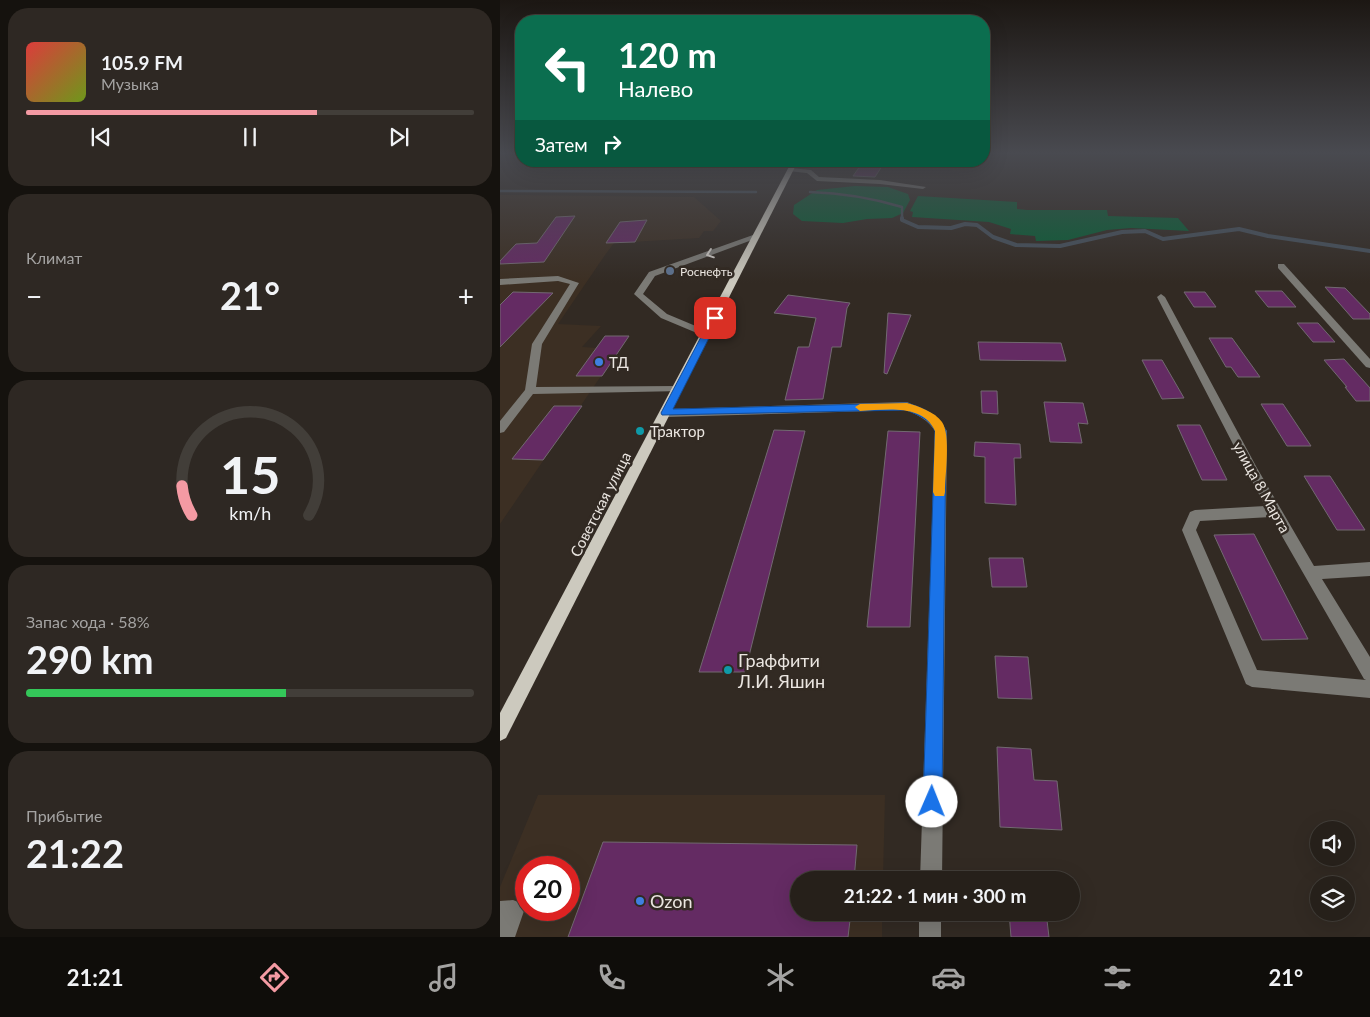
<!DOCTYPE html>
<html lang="ru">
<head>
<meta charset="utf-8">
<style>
  :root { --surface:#26201a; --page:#2e2823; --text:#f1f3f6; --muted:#a4a3a2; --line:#423e39; --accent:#f49aa3 }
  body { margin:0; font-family:Lato,sans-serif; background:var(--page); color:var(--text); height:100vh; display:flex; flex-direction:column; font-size:19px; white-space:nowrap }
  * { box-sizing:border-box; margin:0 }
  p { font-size:16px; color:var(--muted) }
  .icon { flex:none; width:28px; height:28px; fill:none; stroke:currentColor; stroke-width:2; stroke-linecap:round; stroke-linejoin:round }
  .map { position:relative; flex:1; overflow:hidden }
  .sheet { display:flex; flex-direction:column; gap:8px; padding:8px; background:#15120e; width:500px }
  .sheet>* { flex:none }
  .hud { position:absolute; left:15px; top:15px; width:475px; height:152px; border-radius:20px; box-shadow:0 5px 20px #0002,0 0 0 1px var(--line); background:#0b6e4f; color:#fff; overflow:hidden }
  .controls { position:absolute; left:810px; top:821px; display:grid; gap:10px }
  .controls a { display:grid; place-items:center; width:45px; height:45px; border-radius:50%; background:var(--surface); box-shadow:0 5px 20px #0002,0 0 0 1px var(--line); font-size:25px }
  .speed { position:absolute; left:15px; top:856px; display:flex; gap:10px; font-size:25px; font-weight:700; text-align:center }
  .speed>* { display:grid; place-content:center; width:65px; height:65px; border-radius:50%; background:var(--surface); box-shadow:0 5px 20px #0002,0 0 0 1px var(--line); line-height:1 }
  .speed .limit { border:8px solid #d22; background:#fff; color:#111 }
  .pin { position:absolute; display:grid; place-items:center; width:42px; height:42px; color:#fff; margin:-21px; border-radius:10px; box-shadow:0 2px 8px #0006 }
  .me { position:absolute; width:55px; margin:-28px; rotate:1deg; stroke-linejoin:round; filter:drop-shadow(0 0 4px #0008) }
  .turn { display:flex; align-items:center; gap:18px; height:105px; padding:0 20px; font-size:22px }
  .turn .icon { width:65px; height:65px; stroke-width:2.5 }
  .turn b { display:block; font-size:35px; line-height:42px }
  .then { display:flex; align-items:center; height:48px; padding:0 20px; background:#0003; gap:10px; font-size:19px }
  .big { font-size:38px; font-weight:700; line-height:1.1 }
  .sheet .tile { flex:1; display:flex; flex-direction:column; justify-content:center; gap:8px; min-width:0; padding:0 18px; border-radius:20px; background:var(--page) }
  .sheet .dial { align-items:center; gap:0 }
  .dial svg { height:130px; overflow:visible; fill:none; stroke:var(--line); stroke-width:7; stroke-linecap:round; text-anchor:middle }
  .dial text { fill:var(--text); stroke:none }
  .song { display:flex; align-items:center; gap:15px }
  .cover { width:60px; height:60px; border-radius:8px; background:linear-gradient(135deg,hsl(0 70% 55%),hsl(80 70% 35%)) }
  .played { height:5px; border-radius:2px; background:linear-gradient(90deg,var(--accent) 65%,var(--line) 65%) }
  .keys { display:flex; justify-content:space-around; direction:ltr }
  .heat { display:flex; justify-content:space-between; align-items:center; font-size:28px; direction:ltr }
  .charge { height:8px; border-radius:4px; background:linear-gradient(90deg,#34c759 58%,var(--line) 0) }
  .trip { position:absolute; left:290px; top:871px; width:290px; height:50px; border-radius:25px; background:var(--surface); box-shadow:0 5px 20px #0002,0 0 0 1px var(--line); font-weight:700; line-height:50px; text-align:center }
  .dock { display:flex; height:80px; justify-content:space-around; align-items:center; background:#0f0d0a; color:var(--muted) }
  .dock .icon { width:35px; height:35px }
  .dock .current { color:var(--accent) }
  .dock b { font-size:22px; color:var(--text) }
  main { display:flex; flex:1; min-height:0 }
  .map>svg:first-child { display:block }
  .built { fill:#3c2f23; fill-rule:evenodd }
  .green { fill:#075f35 }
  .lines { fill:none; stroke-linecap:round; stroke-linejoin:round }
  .stream-far1 { stroke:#46515c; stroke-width:2.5 }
  .stream { stroke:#46515c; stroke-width:4 }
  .building { fill:#642b63; stroke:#726971 }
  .minor { fill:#7b7a75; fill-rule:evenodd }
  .major { fill:#ccc9be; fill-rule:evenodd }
  .oneway { stroke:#cfcbc6 }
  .route { fill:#1a73e8; stroke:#114b97 }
  .slow { fill:#f59e0b }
  .service-dot { fill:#5c6f8a; stroke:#322a23; stroke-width:2 }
  .shop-dot { fill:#3f7fe0; stroke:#322a23; stroke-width:2 }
  .culture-dot { fill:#0f9aa8; stroke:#322a23; stroke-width:2 }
  .labels { text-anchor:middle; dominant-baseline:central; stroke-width:5; stroke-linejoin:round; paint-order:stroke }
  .far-poi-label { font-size:12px; fill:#ebe6e1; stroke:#322a23; text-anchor:start }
  .poi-label { font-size:15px; fill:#ebe6e1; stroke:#322a23; text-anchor:start }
  .street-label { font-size:15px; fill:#ebe6e1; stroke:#322a23 }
  .near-poi-label { font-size:18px; fill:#ebe6e1; stroke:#322a23; text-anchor:start }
</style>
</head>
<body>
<main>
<section class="sheet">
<div class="tile">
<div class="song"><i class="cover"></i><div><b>105.9 FM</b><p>Музыка</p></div></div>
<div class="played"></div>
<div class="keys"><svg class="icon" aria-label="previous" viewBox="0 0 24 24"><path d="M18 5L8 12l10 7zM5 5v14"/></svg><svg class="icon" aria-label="pause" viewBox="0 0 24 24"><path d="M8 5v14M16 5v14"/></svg><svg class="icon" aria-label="next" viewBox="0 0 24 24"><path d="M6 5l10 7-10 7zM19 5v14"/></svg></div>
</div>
<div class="tile"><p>Климат</p>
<div class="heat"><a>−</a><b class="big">21°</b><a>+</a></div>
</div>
<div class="tile dial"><svg viewBox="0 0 100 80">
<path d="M14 69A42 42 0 1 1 86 69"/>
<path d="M14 69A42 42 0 0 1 8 51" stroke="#f49aa3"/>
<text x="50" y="56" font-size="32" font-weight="700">15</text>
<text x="50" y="72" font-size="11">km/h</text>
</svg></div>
<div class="tile"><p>Запас хода · 58%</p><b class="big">290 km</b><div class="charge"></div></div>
<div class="tile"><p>Прибытие</p><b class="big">21:22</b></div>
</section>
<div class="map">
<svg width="870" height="937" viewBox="0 0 870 937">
  <rect width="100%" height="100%" fill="#322a23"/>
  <g class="built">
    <polygon points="0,195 194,197 221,221 213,231 204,231 199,238 114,243 105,255 58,324 101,326 82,347 97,348 76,376 101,376 0,524"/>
    <path d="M 38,795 L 385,795 L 383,880 L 299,880 L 299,912 L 382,913 L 382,937 L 0,937 L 0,887 ZM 26,868 L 69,868 L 69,910 L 26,910 Z"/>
  </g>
  <g class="green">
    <polygon points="355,186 388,187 408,194 410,200 403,213 392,218 367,219 343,223 302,221 293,214 294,205 317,190"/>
    <polygon points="418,196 517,202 517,209 527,210 607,210 608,216 678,218 689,231 631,228 607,230 568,240 536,241 535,236 510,234 511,229 489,222 412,217 413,212 410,211"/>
  </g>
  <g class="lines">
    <g class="stream-far1">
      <polyline points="0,191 256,192"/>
      <path d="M 310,192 C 342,193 372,198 402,207 L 402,219"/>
    </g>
    <polyline class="stream" points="402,218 402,220 418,227 451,228 465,224 477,225 493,237 516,245 560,246 622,232 645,231 663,239 739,229 768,236 870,251"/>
  </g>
  <g class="building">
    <polygon points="363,162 384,163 375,177 353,176"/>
    <polygon points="75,216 44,262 0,264 0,261 16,244 37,243 56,217"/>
    <polygon points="147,220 135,242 106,243 120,222"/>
    <polygon points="825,287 845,288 870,314 870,319 853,319"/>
    <polygon points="755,291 782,291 796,307 768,307"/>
    <polygon points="13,292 53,293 0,347 0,305"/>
    <polygon points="684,292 705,292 716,307 694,307"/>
    <polygon points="288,295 350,303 347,308 341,347 332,347 323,399 285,400 298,347 309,347 316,318 274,313"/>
    <polygon points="388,313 411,315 387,374 384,373"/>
    <polygon points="797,323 818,323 835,342 813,342"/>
    <polygon points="105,336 129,336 102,376 76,376"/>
    <polygon points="709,338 732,338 760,377 738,377 731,367 726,367"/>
    <polygon points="478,342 561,343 566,361 480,360"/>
    <polygon points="844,359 870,388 870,401 856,401 845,387 847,387 824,360"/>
    <polygon points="642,360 662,360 684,398 662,399"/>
    <polygon points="481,391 497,391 498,414 482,413"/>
    <polygon points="544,402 583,403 588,424 578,423 582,443 550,442"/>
    <polygon points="761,404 783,404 811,446 787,446"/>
    <polygon points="54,406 82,406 43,460 12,459"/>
    <polygon points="677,425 700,425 727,480 702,480"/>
    <polygon points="274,430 305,431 245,672 199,672"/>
    <polygon points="388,431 420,432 410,627 367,627"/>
    <polygon points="475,442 520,444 521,458 514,458 516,505 485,503 485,457 474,456"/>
    <polygon points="804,476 830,476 865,530 837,530"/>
    <polygon points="754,534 808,639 762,640 714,535"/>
    <polygon points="489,558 523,558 527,587 492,587"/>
    <polygon points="495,656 528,657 532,699 498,698"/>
    <polygon points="497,747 531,749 534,780 557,781 562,830 500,827"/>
    <polygon points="103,842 357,845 354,880 299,880 299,912 351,912 348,937 68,937"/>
    <polygon points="509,912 546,912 549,937 511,937"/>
  </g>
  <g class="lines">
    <g class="minor">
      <polygon points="290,168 311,170 319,177 380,180 426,187 423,189 380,184 317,181 307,173 288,171"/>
      <polygon points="253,235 260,237 155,276 143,294 167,314 210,332 210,336 204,336 161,318 134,294 149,272"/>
      <polygon points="778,264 784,264 870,359 870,368 866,367 778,268"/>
      <polygon points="58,276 79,283 42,344 36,387 178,386 183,389 182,391 33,394 4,432 0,433 0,421 25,390 32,344 70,284 58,281 0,285 0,279"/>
      <path d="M 661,294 L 665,297 L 757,468 L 814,566 L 870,562 L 870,576 L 822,579 L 870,657 L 870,698 L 752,687 L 746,684 L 682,530 L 690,512 L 695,510 L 765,506 L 657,297 ZM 771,517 L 864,679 L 866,680 L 757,670 L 696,530 L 700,521 Z"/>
      <path d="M 407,402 L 435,415 L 447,431 L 442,880 L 420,880 L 435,431 C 428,420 418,415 406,410 L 166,417 L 160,413 L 166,409 Z"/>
      <polygon points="13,900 21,903 24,911 15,937 0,937 0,901"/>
      <rect x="419" y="912" width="22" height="25"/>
    </g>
    <polygon class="major" points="292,161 298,161 6,738 0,741 0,713"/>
  </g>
  <defs><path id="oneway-chevron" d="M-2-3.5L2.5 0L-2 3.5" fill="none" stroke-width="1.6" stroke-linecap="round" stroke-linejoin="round" transform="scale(1.25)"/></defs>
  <use class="oneway" href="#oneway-chevron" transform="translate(210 254) rotate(161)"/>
  <linearGradient id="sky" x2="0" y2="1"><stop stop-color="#1c1713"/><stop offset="0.54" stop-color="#494a50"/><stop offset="1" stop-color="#494a50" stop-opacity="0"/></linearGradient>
  <rect width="870" height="283" fill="url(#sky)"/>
  <path class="route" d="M 215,315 L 219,318 L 173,409 L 407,403 C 424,408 439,415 446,431 L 442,802 L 439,808 L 432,811 L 426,808 L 423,802 L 435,431 C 430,419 418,415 406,410 L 162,415 L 161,413 L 211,318 Z"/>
  <path class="slow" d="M 407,403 C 418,406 435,412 442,422 C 451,435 445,475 445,492 L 444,496 L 435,496 L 433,492 L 435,431 C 423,403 384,410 360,411 L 355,407 L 360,404 Z"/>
  <circle class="service-dot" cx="170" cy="271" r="5"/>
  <g class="shop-dot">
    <circle cx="99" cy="362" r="5"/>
    <circle cx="140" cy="901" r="5"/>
  </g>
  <g class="culture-dot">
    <circle cx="140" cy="431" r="5"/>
    <circle cx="228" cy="670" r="5"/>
  </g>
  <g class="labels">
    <g class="far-poi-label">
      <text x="180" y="271">Роснефть</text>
    </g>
    <g class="poi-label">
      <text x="109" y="362">ТД</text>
      <text x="150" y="431">Трактор</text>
    </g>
    <g class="street-label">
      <text transform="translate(762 487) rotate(61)">улица 8 Марта</text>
      <text transform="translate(100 504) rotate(-63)">Советская улица</text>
    </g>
    <g class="near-poi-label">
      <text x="238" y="660">Граффити<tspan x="238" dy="21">Л.И. Яшин</tspan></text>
      <text x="150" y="901">Ozon</text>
    </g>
  </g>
</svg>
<div class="controls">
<a><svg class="icon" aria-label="sound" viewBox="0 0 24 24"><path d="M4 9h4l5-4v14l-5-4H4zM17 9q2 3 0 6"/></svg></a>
<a><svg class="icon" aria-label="layers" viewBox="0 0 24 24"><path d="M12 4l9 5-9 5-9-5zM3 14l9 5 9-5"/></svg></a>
</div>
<div class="speed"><div class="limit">20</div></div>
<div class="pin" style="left:215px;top:318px;background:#d93025"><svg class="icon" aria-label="arrive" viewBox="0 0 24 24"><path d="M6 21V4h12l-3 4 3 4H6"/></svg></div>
<svg class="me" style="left:432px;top:802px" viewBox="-20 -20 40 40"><circle r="19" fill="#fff"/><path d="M0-13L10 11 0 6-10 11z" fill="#1a73e8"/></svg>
<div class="trip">21:22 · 1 мин · 300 m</div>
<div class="hud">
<div class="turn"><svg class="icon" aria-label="left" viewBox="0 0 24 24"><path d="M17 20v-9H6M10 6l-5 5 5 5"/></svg><div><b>120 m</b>Налево</div></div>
<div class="then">Затем<svg class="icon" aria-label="right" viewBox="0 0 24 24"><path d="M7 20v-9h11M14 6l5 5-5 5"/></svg></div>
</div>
</div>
</main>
<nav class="dock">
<b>21:21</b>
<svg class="icon current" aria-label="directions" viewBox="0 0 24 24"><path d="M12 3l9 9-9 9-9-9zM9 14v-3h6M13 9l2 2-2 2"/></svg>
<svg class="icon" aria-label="music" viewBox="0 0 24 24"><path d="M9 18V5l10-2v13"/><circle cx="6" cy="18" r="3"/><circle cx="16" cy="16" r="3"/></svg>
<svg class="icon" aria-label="phone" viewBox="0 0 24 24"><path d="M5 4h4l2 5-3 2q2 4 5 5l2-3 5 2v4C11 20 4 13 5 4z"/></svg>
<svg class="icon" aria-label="climate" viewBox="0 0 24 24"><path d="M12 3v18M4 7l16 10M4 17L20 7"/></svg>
<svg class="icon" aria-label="car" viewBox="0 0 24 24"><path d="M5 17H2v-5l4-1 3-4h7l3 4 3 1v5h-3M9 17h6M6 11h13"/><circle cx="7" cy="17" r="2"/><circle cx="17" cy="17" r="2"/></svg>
<svg class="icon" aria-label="filters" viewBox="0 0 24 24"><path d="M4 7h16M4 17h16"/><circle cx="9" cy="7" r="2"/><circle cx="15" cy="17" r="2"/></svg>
<b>21°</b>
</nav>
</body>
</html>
